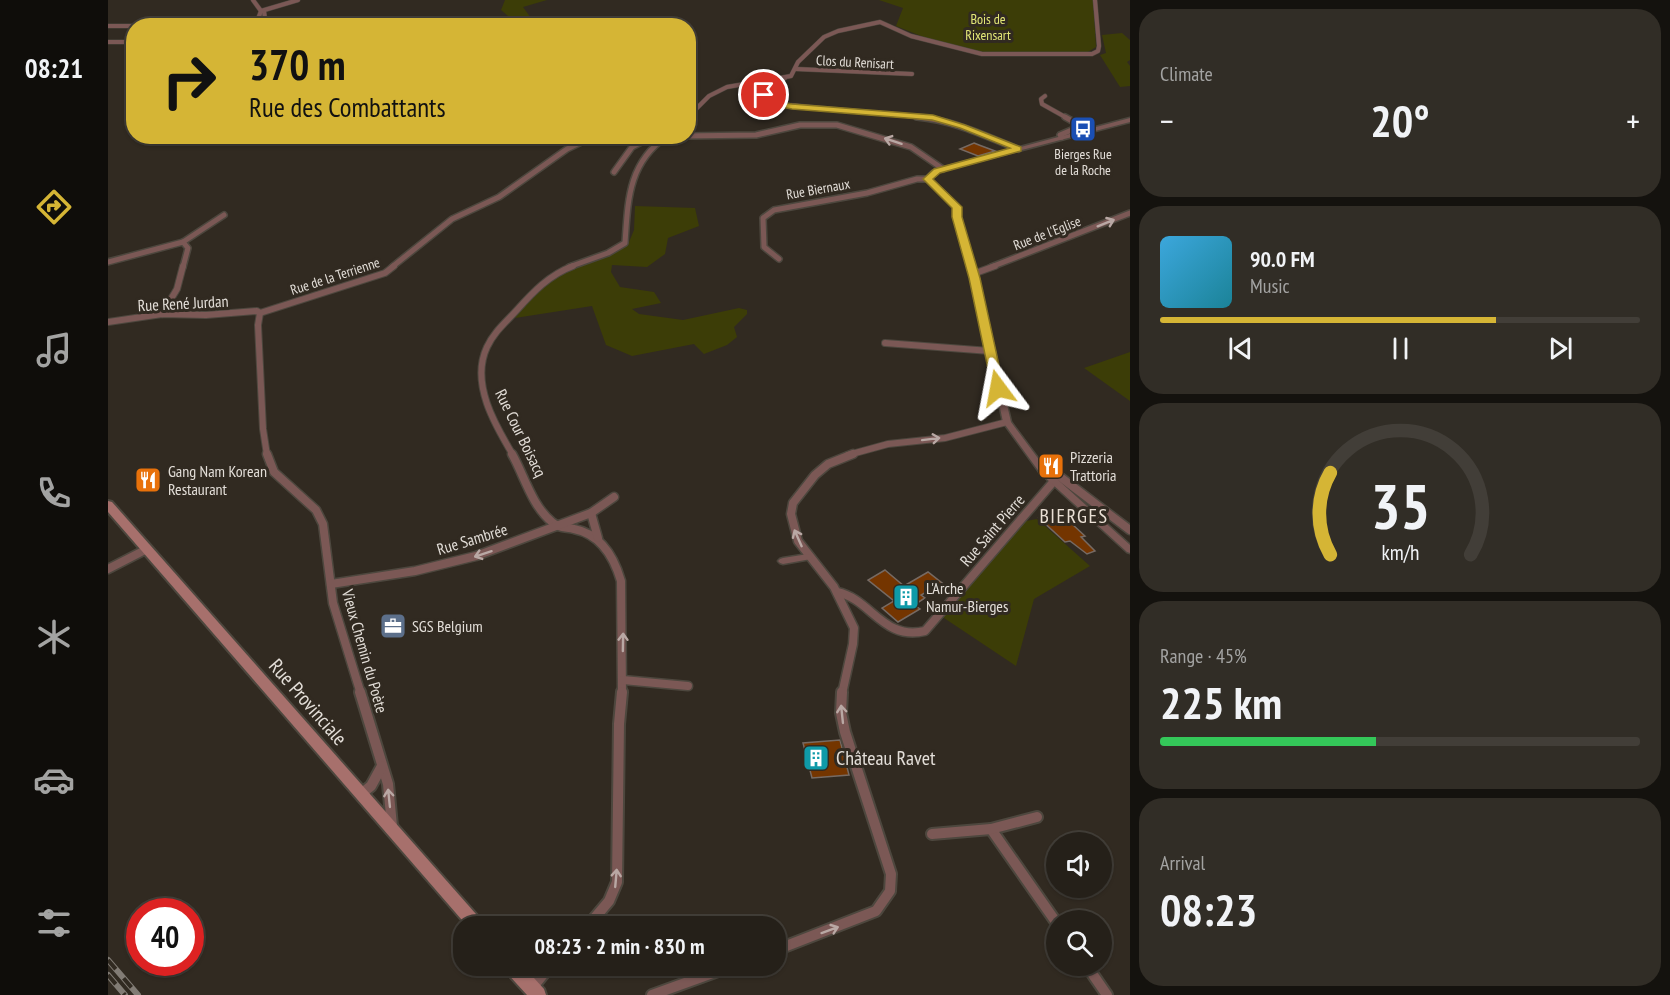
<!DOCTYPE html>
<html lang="en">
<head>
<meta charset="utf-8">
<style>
  :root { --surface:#252019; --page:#312d26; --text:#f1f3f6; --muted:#a3a3a2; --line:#423e38; --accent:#d5b535 }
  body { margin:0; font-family:"PT Sans Narrow",sans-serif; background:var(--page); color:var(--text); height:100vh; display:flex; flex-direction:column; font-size:22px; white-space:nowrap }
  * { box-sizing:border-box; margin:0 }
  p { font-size:20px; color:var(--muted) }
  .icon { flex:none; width:33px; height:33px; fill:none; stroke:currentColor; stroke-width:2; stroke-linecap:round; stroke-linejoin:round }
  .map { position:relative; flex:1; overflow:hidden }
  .side { display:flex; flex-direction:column; gap:9px; padding:9px; background:#14120e; width:540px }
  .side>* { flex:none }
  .top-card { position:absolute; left:18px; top:18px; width:570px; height:126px; border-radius:24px; box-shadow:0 2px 4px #0004,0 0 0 2px var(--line); background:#d5b535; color:#111; overflow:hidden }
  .controls { position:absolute; left:938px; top:832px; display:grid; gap:12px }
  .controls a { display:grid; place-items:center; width:66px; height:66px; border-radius:50%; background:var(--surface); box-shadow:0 2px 4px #0004,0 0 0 2px var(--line); font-size:30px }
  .speed { position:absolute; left:18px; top:898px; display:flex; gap:12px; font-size:30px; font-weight:700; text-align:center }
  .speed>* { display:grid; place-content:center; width:78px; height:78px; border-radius:50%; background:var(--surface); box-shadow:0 2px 4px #0004,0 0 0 2px var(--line); line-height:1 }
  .speed .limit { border:9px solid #d22; background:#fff; color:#111 }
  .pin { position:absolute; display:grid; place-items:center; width:51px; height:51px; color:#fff; margin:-26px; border:3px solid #fff; border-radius:50%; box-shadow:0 2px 6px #0007 }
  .me { position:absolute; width:66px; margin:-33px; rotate:347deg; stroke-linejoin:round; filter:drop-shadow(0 0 4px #0008) }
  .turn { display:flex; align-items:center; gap:21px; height:126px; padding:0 24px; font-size:27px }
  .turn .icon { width:78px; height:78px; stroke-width:2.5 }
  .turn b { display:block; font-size:42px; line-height:51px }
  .big { font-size:45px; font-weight:700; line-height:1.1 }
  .side .tile { flex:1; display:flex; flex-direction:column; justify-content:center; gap:9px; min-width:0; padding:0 21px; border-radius:24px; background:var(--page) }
  .side .dial { align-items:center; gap:0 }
  .dial svg { height:156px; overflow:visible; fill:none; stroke:var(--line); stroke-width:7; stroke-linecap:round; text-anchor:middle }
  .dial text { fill:var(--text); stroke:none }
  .song { display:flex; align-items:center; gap:18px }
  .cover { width:72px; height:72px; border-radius:9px; background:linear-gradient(135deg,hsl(200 70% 55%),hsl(190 70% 35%)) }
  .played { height:6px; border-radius:3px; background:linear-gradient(90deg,var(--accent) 70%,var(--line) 70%) }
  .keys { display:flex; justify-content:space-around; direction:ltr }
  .heat { display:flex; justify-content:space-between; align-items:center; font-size:33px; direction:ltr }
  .charge { height:9px; border-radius:4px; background:linear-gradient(90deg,#34c759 45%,var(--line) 0) }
  .trip { position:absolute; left:345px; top:916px; width:333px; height:60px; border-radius:24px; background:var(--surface); box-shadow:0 2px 4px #0004,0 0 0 2px var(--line); font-weight:700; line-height:60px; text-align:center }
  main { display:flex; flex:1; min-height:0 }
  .menu { display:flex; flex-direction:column; width:108px; justify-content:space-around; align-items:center; background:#0f0d0a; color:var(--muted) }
  .menu .icon { width:42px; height:42px }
  .menu .selected { color:var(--accent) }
  .menu b { font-size:27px; color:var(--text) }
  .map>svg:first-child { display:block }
  .green { fill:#3c3d07 }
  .building { fill:#743500; stroke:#766a63; stroke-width:1.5 }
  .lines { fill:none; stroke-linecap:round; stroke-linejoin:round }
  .minor-far4-casing { stroke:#4d473e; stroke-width:5 }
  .minor-far3-casing { stroke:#4d473e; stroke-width:8 }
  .minor-far2-casing { stroke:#4d473e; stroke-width:8 }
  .minor-far1-casing { stroke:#4d473e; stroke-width:11 }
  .minor-casing { stroke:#4d473e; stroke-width:14 }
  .tertiary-casing { stroke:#4d473e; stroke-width:3 }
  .secondary-casing { stroke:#4d473e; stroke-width:4 }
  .minor-far4 { stroke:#7b5855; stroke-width:4 }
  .minor-far3 { stroke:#7b5855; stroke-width:5 }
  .minor-far2 { stroke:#7b5855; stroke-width:6 }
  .minor-far1 { stroke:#7b5855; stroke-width:8 }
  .minor { stroke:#7b5855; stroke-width:10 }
  .tertiary { fill:#7b5855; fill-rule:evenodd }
  .secondary { fill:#a7706c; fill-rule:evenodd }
  .rail-casing { stroke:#827c75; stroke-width:6 }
  .rail { stroke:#312a21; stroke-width:4; stroke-dasharray:12; stroke-linecap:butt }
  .oneway { stroke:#b9a8a4 }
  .route { fill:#d5b535; stroke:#8a7622; stroke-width:1.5 }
  .labels { text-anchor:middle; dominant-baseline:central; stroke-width:6; stroke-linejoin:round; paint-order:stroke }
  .far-park-label { font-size:14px; fill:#e2e676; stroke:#312a21 }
  .far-street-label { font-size:14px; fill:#e3ded8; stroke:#312a21 }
  .far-poi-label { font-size:14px; fill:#e3ded8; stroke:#312a21 }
  .street-label { font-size:16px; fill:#e3ded8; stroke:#312a21 }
  .poi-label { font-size:16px; fill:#e3ded8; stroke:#312a21; text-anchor:start }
  .quarter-label { font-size:20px; letter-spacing:1.5px; fill:#eae0d5; stroke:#312a21 }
  .near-street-label { font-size:20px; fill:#e3ded8; stroke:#312a21 }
  .near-poi-label { font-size:20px; fill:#e3ded8; stroke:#312a21; text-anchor:start }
</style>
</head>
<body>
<main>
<nav class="menu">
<b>08:21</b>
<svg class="icon selected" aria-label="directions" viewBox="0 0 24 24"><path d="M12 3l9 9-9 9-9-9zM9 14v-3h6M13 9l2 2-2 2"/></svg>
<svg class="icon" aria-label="music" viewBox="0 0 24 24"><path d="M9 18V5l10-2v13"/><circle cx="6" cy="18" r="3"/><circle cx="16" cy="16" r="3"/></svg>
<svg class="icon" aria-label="phone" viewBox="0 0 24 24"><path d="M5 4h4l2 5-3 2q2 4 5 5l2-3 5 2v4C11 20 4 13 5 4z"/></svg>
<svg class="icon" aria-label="climate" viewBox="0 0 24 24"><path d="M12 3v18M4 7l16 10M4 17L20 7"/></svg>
<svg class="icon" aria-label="car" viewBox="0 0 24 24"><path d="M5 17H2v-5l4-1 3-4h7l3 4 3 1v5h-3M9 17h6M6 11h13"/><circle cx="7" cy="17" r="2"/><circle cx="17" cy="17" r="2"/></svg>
<svg class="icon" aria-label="filters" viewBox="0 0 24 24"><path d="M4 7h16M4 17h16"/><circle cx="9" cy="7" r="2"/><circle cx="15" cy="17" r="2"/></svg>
</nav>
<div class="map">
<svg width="1022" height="995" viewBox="0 0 1022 995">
  <rect width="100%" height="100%" fill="#312a21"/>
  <g class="green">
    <polygon points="397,0 439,0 415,7 428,25 420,25 410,19 410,25 403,26 399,22 400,16 393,10"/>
    <polygon points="771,0 985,0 988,47 975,55 870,54 818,38 788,26 795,8"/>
    <polygon points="1014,33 1022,40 1022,60 1019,62 1022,66 1022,86 1012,87 992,55 998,53 994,35"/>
    <polygon points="527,206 587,208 591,226 560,238 557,254 539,267 504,265 503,272 512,287 546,292 553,303 524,309 531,314 575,320 631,308 639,310 639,314 626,327 629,337 619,345 596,354 586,344 524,356 498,345 484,306 407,318 423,295 470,262 521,242 526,230"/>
    <polygon points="1022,352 1022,401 976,368"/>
    <polygon points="929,519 982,566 926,599 908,666 833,616 918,521"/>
  </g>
  <g class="building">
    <polygon points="866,143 871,145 887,151 870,156 852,149"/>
    <polygon points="951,512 977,536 973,537 987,551 979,554 962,541 957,542 931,518"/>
    <polygon points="777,570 796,586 820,572 834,583 813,595 817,598 806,605 812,609 790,622 774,608 786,601 760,580"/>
    <polygon points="732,740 741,775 704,778 695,743"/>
  </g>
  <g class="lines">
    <defs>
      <g id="minor-far4">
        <polyline points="145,0 153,11"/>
        <polyline points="153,11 190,0"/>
        <polyline points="156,11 158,26"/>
        <polyline points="0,26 81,26"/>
        <polyline points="133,26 150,19 153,11"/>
        <polyline points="0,42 26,42"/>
        <polyline points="688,69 804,74"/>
        <polyline points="677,78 658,89 656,95 669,104 826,118"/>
        <polyline points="937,96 933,99 934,104 959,118"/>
        <polyline points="580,117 601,96 619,87 683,76 690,62 716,37 730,31 772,22 803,36 874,54 984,54 990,51 991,46 987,0"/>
      </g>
      <g id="minor-far3">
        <path d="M 809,117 C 845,120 877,136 910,149"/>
        <polyline points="576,136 648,135 692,125 729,125 803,147 835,169"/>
        <polyline points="954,137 952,135 973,126 957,117"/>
        <polyline points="506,172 524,147 545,136"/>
        <polyline points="671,259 656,247 655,218 666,210 759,193 809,179 819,179"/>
        <polyline points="0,262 75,242"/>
        <polyline points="75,267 80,248 75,242 116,215"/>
        <polyline points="284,267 344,219 391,197 459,149 486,136"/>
        <path d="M 461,267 L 500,253 L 517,243 C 520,200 520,163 559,136"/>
        <polyline points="883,267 1022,213"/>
      </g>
      <g id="minor-far2">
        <polyline points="865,274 887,266"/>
        <polyline points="152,313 150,325 155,429 159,455"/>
        <polyline points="152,313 277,273 286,266"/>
        <polyline points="54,314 69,289 75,266"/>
        <polyline points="0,322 54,314 98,315 149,311 152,313"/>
        <polyline points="777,343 882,351"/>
        <path d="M 405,455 C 387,425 362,383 379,347 C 386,332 397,323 408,311 C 425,292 441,275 465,266"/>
        <polyline points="740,455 780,444 837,438 899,422"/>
      </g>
      <g id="minor-far1">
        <polyline points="159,454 166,472 208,510 215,524 225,603 253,694"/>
        <path d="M 404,454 C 416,475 424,506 444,522 C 450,528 458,527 466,529 C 492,534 506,557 513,581 L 514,694"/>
        <polyline points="935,471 947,473 1022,530"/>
        <polyline points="483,513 490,538"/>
        <polyline points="0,569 39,549"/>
        <polyline points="223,584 307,571 368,556 483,513 506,497"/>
        <path d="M 729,592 C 763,599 775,641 817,631 L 946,481"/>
        <polyline points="515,680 580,686"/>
        <polyline points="734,694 745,644 746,628 726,587 690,541 683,514 685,503 707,475 720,464 745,454"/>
      </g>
      <g id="minor">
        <polyline points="252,692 280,784 284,826"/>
        <polyline points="253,794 263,786 274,766"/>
        <polyline points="883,829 948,922"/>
        <polyline points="824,834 883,829 929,817"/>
        <polyline points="479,927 501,901 509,882 511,724 514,692"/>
        <polyline points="668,950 768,911 782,891 783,874 737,732 733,713 734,692"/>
        <polyline points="979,966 999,995"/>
        <polyline points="424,988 442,966"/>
        <polyline points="544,995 624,966"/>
      </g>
      <g id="tertiary">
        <polygon points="1022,118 1022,122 837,170 828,173 822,179 852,207 852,217 870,278 903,422 938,469 1022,545 1022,553 1019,552 932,473 895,422 864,278 846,217 846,207 816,179 824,171 833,168"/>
        <polygon points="700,554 703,555 705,557 703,559 675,564 672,563 670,561 672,559 675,558"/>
      </g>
      <g id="secondary">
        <polygon points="0,501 4,502 375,922 378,927 360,927 0,512"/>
        <polygon points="396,966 415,966 436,989 438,995 419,995 398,972"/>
      </g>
    </defs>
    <use href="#minor-far4" class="minor-far4-casing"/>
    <use href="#minor-far3" class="minor-far3-casing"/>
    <use href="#minor-far2" class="minor-far2-casing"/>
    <use href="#minor-far1" class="minor-far1-casing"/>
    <use href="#minor" class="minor-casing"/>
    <use href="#tertiary" class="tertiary-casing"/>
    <use href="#secondary" class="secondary-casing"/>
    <use href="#minor-far4" class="minor-far4"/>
    <use href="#minor-far3" class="minor-far3"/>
    <use href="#minor-far2" class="minor-far2"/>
    <use href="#minor-far1" class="minor-far1"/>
    <use href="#minor" class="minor"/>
    <use href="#tertiary" class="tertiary"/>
    <use href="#secondary" class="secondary"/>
    <defs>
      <g id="rail">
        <polyline points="0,960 30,995"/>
        <polyline points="0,975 17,995"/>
      </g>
    </defs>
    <use href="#rail" class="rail-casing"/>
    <use href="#rail" class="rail"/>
  </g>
  <defs><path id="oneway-shaft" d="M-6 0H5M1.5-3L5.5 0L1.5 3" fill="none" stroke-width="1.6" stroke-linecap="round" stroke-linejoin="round" transform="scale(1.5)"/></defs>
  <g class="oneway">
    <use href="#oneway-shaft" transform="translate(785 141) rotate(-162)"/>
    <use href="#oneway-shaft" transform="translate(998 223) rotate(-22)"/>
    <use href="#oneway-shaft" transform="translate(823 439) rotate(-7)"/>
    <use href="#oneway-shaft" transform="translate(690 538) rotate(-114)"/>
    <use href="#oneway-shaft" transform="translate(375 554) rotate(162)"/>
    <use href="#oneway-shaft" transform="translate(515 642) rotate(-89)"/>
    <use href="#oneway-shaft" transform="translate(734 714) rotate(-96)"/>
    <use href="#oneway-shaft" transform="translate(281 798) rotate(-96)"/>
    <use href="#oneway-shaft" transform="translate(508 878) rotate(-85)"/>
    <use href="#oneway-shaft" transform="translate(722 930) rotate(-20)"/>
  </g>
  <polygon class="route" points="656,93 672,102 684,104 825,115 857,125 913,147 913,151 832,173 825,179 854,207 854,217 872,278 896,388 894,391 890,392 884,388 861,278 844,217 844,208 815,179 826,169 902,148 852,128 824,120 684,109 667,106 653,97 653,94"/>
  <defs>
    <symbol id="bus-square" viewBox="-11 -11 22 22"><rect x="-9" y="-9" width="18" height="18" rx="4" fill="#1a4fb4" stroke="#312a21"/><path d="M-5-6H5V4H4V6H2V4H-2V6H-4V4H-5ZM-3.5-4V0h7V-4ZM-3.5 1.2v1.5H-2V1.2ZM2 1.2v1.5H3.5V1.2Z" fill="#fff"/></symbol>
    <symbol id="restaurant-square" viewBox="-11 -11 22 22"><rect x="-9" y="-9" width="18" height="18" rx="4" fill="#e8710a" stroke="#312a21"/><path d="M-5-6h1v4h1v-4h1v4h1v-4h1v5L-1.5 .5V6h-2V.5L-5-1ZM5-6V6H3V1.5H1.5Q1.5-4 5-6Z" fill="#fff"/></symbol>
    <symbol id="building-square" viewBox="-11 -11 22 22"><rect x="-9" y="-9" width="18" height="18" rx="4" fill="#0f9aa8" stroke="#312a21"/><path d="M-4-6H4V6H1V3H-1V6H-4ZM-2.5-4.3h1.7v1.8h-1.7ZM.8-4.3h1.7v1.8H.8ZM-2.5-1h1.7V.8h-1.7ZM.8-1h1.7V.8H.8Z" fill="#fff"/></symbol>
    <symbol id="office-square" viewBox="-11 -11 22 22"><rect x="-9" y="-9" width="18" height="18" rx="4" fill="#5c6f8a" stroke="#312a21"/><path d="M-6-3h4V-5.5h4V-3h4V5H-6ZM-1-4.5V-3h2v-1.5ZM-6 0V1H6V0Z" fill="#fff"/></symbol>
  </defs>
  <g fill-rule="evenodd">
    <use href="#bus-square" x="960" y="114" width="30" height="30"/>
    <use href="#restaurant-square" x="928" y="451" width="30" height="30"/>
    <use href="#restaurant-square" x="25" y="465" width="30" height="30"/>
    <use href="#building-square" x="783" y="582" width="30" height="30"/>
    <use href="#office-square" x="270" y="611" width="30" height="30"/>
    <use href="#building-square" x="693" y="743" width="30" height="30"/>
  </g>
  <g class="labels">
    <g class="far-park-label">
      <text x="880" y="19">Bois de<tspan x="880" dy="16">Rixensart</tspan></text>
    </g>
    <g class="far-street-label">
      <text transform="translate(747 62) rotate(3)">Clos du Renisart</text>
      <text transform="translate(710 189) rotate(-10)">Rue Biernaux</text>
      <text transform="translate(939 233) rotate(-21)">Rue de l'Eglise</text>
      <text transform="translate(227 276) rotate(-18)">Rue de la Terrienne</text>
    </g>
    <g class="far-poi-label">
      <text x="975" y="154">Bierges Rue<tspan x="975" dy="16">de la Roche</tspan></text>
    </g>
    <g class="street-label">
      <text transform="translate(75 303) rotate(-3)">Rue René Jurdan</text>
      <text transform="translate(413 433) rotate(64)">Rue Cour Boisacq</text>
      <text transform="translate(884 530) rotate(-49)">Rue Saint Pierre</text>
      <text transform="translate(364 539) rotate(-17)">Rue Sambrée</text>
      <text transform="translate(257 651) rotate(74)">Vieux Chemin du Poète</text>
    </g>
    <g class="poi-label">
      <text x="962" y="457">Pizzeria<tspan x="962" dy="18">Trattoria</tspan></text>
      <text x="60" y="471">Gang Nam Korean<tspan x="60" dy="18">Restaurant</tspan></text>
      <text x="818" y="588">L'Arche<tspan x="818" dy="18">Namur-Bierges</tspan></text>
      <text x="304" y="626">SGS Belgium</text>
    </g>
    <g class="quarter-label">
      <text x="966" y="516">BIERGES</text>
    </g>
    <g class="near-street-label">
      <text transform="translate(200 702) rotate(49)">Rue Provinciale</text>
    </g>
    <g class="near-poi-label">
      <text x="728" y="758">Château Ravet</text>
    </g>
  </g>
</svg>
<div class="controls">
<a><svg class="icon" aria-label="sound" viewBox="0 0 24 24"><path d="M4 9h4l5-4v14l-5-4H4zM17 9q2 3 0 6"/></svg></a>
<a><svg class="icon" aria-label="search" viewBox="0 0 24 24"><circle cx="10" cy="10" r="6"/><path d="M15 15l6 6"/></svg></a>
</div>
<div class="speed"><div class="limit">40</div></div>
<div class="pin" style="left:656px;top:95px;background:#d93025"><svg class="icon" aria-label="arrive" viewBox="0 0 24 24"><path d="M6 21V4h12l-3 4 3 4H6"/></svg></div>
<svg class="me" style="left:890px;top:388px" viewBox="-20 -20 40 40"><path d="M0-17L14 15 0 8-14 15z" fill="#d5b535" stroke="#fff" stroke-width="4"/></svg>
<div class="trip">08:23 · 2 min · 830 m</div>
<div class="top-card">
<div class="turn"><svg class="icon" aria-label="right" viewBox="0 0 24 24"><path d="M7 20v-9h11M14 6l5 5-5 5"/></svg><div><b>370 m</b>Rue des Combattants</div></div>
</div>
</div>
<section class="side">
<div class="tile"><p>Climate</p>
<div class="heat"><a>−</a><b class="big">20°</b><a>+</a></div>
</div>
<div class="tile">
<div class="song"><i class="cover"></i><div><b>90.0 FM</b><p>Music</p></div></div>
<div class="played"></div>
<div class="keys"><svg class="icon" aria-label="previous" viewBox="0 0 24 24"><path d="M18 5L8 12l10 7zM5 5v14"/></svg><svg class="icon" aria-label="pause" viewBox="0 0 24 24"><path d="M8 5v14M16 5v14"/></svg><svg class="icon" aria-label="next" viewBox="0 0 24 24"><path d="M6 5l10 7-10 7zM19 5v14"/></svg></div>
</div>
<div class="tile dial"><svg viewBox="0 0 100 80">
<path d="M14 69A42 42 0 1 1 86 69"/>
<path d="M14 69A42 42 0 0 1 14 27" stroke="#d5b535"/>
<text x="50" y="56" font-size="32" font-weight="700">35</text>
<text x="50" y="72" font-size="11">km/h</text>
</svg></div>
<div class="tile"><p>Range · 45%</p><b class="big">225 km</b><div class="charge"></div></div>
<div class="tile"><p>Arrival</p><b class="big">08:23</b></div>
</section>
</main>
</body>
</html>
